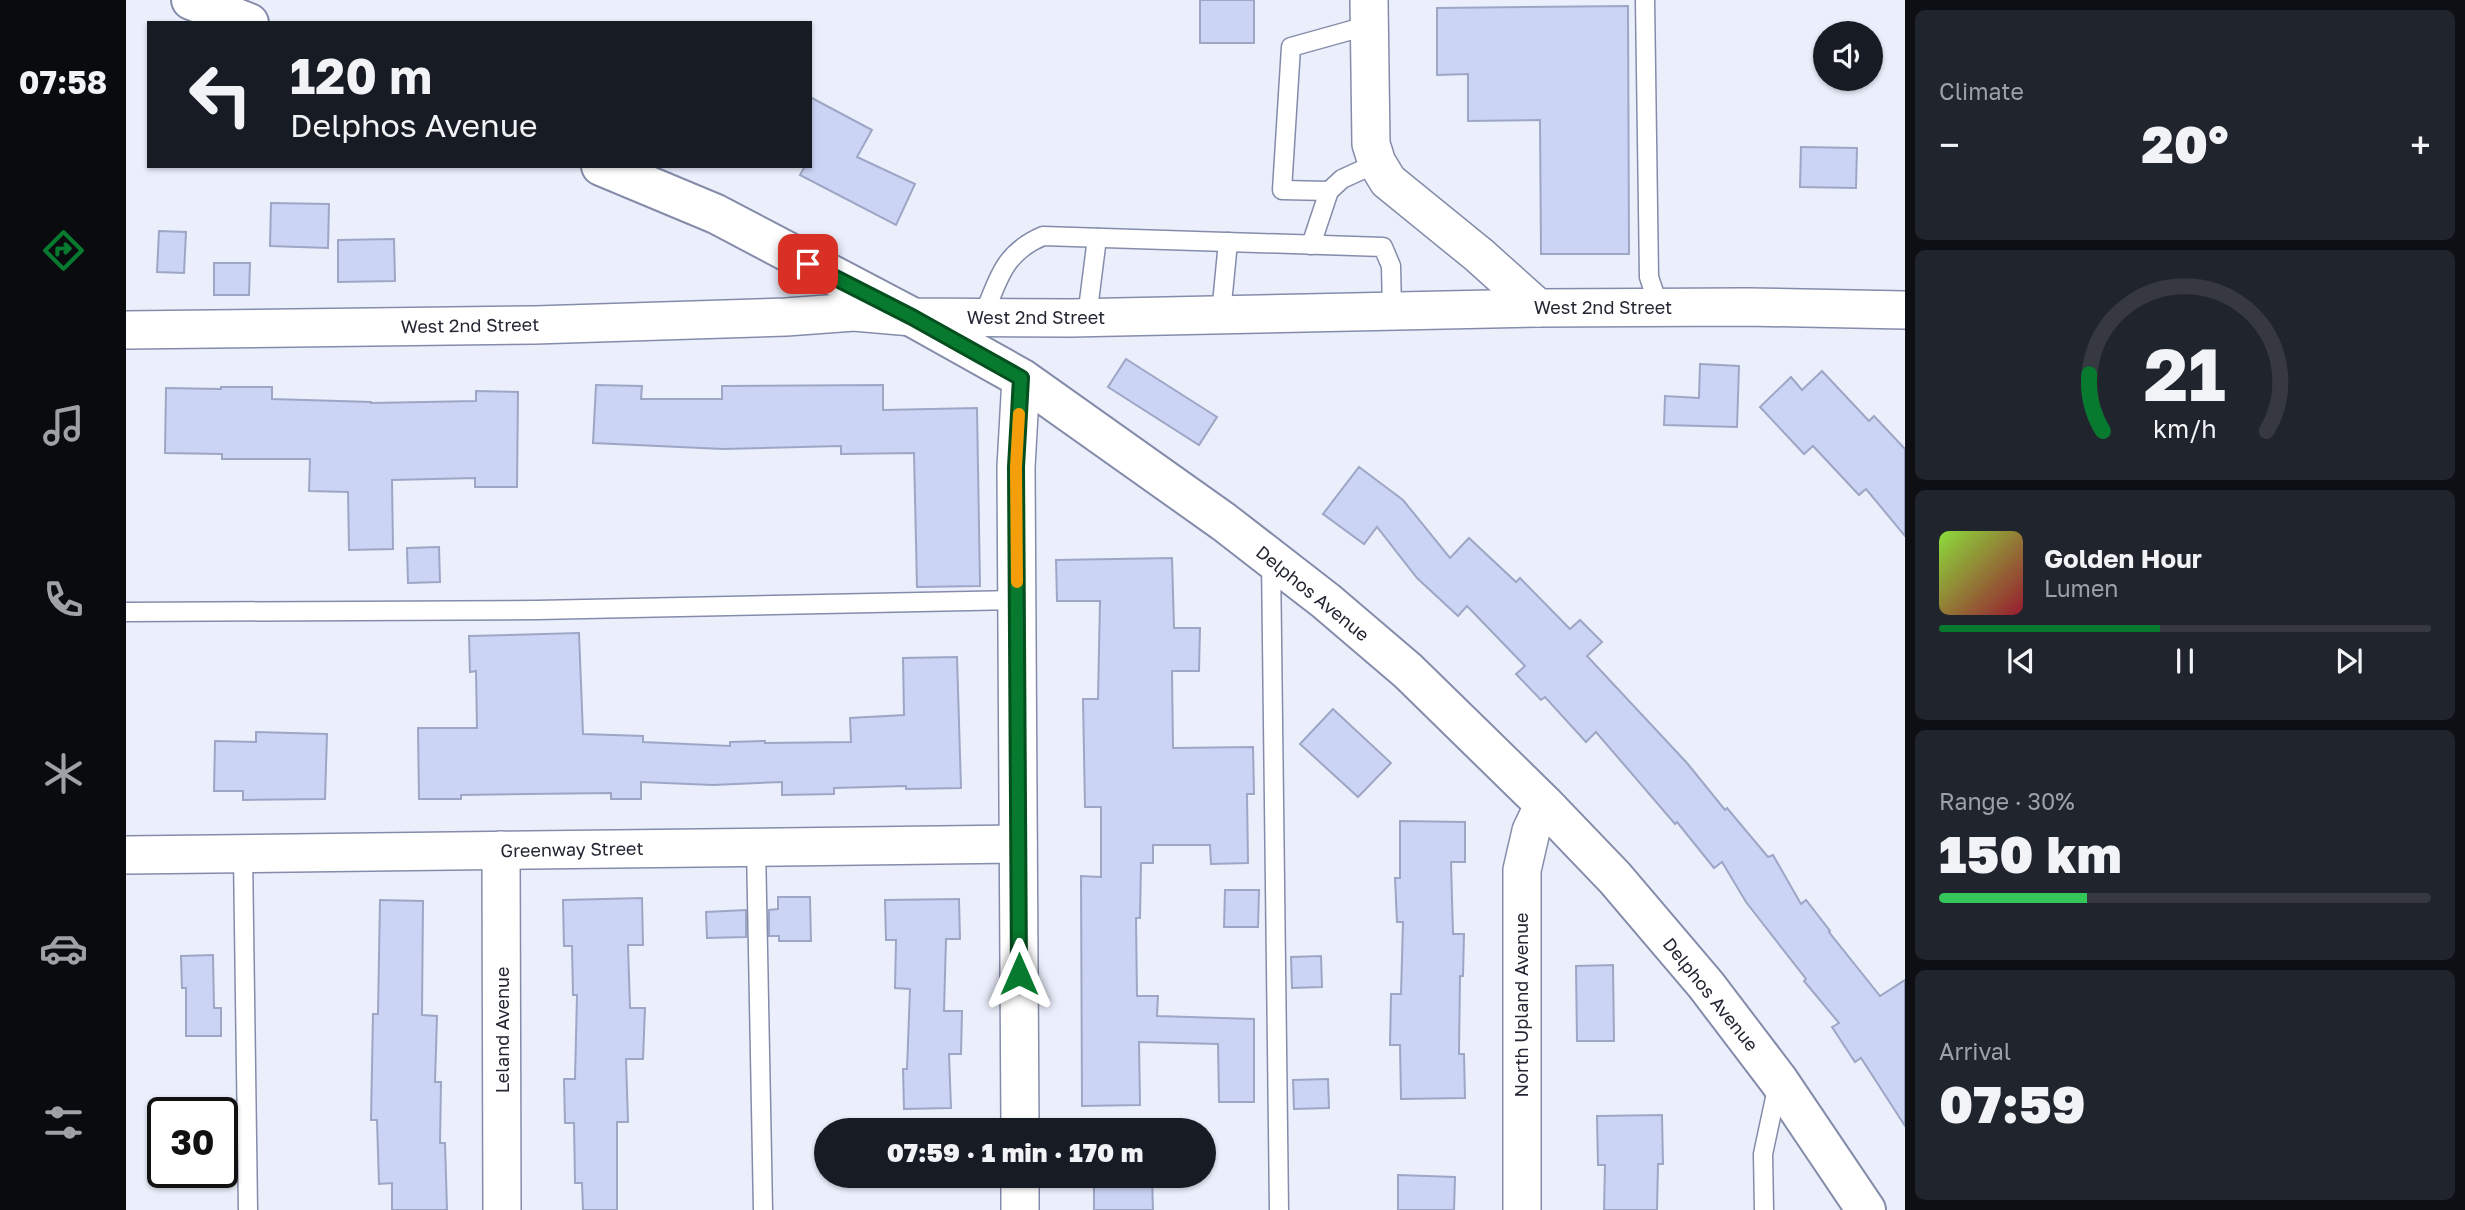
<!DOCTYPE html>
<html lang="en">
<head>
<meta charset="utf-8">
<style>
  :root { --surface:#171b24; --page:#20242c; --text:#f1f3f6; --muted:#9ea1a6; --line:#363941; --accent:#077a2f }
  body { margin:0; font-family:"Golos Text",sans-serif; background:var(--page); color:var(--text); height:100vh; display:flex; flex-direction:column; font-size:26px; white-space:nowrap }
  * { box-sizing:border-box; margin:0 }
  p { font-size:23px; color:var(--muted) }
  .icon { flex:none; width:38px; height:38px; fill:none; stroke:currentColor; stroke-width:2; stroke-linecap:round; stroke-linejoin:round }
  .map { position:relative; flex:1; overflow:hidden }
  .panel { display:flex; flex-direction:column; gap:10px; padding:10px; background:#0d0f14; width:560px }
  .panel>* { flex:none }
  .banner { position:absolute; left:21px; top:21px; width:665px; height:147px; border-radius:0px; box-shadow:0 2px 5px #0004; background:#171b24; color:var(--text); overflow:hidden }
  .buttons { position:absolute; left:1687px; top:21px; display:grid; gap:14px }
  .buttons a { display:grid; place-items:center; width:70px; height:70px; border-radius:50%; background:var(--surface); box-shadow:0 2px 5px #0004; font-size:35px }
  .speed { position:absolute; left:21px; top:1097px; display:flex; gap:14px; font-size:35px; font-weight:700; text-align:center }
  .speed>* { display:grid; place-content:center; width:91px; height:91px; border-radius:50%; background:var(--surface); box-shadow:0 2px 5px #0004; line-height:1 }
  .speed .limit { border:4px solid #111; border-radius:10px; background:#fff; color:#111 }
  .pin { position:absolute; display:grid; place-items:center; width:60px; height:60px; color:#fff; margin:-30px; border-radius:14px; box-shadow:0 4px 10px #0006 }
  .me { position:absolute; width:77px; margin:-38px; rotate:0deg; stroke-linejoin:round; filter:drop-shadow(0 0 5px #0008) }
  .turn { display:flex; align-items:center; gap:24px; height:147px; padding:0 28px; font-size:32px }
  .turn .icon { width:91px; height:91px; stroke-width:2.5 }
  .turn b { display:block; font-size:49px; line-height:60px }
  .big { font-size:52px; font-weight:800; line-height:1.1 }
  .panel .tile { flex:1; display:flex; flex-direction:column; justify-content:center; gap:10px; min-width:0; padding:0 24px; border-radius:10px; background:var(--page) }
  .panel .dial { align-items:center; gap:0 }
  .dial svg { height:182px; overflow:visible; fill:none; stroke:var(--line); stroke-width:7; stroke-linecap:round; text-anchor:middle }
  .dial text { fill:var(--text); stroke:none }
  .song { display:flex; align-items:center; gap:21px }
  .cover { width:84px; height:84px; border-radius:10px; background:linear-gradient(135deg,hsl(90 70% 55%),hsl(350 70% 35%)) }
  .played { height:7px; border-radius:4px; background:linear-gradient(90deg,var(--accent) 45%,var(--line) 45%) }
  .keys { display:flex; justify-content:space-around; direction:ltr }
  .heat { display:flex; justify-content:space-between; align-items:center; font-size:38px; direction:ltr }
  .charge { height:10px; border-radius:5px; background:linear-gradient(90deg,#34c759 30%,var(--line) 0) }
  .trip { position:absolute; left:688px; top:1118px; width:402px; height:70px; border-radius:35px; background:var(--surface); box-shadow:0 2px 5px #0004; font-weight:800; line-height:70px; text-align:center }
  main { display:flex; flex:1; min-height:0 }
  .tabs { display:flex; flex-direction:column; width:126px; justify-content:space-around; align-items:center; background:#090b0e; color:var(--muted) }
  .tabs .icon { width:49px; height:49px }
  .tabs .on { color:var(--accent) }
  .tabs b { font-size:32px; color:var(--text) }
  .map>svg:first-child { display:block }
  .building { fill:#cbd4f4; stroke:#9ea6c5; stroke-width:2 }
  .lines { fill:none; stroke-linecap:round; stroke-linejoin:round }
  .lane-casing { stroke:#848caa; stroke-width:21 }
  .street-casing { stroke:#848caa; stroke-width:40 }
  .secondary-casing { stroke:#848caa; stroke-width:42 }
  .lane { stroke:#fff; stroke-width:18 }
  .street { stroke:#fff; stroke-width:37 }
  .secondary { stroke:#fff; stroke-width:38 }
  .route-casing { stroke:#054f1f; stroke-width:18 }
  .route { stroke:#077a2f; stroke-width:12 }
  .slow { stroke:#f59e0b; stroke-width:12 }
  .labels { text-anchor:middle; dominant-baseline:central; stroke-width:6; stroke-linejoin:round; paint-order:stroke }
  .street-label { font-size:18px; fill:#242733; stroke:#fff }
</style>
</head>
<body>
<main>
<nav class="tabs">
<b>07:58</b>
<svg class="icon on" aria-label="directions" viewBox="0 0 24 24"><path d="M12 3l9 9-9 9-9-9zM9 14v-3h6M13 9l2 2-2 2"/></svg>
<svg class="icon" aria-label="music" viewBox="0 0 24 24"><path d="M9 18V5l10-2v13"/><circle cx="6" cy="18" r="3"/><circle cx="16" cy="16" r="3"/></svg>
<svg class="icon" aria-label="phone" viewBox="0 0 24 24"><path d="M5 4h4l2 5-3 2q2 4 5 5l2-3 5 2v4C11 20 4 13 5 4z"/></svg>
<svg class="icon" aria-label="climate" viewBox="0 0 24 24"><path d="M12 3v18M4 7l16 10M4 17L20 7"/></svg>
<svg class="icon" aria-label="car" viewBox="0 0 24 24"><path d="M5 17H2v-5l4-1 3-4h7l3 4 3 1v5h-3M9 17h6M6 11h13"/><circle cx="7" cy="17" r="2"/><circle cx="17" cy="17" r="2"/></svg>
<svg class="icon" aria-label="filters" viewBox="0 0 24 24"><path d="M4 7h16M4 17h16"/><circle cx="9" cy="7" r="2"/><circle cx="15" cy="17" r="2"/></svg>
</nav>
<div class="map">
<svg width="1779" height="1210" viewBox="0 0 1779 1210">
  <rect width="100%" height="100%" fill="#ebeffc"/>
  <g class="building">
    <rect x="1074" y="0" width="54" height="43"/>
    <polygon points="1502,6 1503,254 1415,254 1414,120 1342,121 1342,74 1311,75 1311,8"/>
    <polygon points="684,97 746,130 731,157 789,184 770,225 674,175 679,166 684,166"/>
    <polygon points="1675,147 1731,148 1730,188 1674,187"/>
    <polygon points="145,203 203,204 202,248 144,246"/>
    <polygon points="33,231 60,232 58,273 31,272"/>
    <polygon points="268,239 269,281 212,282 212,240"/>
    <polygon points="88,263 124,263 123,295 88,295"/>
    <polygon points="1000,359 1091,417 1073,445 982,387"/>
    <polygon points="1574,364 1613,366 1611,427 1538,425 1539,396 1573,398"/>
    <polygon points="1696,371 1743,421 1748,416 1779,449 1779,536 1740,489 1733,495 1687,446 1678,454 1634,407 1665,377 1676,390"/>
    <polygon points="470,385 516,386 515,399 596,399 596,386 757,385 757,410 851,408 854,586 791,587 788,453 715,454 715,446 597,449 467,443"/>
    <polygon points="95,387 146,387 146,399 245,402 245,403 350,401 350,391 392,392 391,487 349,487 349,478 266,480 267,549 223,550 222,492 183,491 184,459 96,459 96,454 39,453 40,388 95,389"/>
    <polygon points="1233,467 1277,500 1324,558 1343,538 1390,582 1394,578 1444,629 1454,620 1476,642 1461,656 1561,763 1599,810 1601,808 1642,857 1647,855 1675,904 1680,900 1704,931 1703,932 1754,996 1779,980 1779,1126 1735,1058 1729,1062 1706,1027 1713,1023 1678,981 1680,979 1620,902 1596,862 1588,868 1551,822 1549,824 1470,732 1460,742 1419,697 1415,700 1390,674 1399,666 1341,606 1332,616 1291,578 1251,527 1238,544 1197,514"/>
    <polygon points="313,547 314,582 282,583 281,548"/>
    <polygon points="1046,558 1048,628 1074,628 1073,671 1046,671 1047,748 1127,747 1128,794 1121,794 1122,863 1085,864 1084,845 1027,845 1027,863 1015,863 1014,918 1010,918 1011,996 1032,996 1031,1016 1128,1019 1128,1102 1093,1102 1092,1044 1013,1042 1014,1105 956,1106 955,876 975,877 975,807 959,807 957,699 972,699 974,601 931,601 930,560"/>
    <polygon points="453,633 457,734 517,736 517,742 604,746 604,742 639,741 639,743 725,742 724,718 778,715 777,658 831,657 835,788 780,789 780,786 708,788 708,794 656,795 656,782 587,785 515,782 515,799 485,799 485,793 335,795 335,799 293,799 292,728 351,728 350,671 344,672 343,636"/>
    <polygon points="1207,709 1265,763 1232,797 1174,744"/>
    <polygon points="130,732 201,734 199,799 117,800 117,791 88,791 89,741 130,742"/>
    <polygon points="1274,821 1339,822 1339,862 1325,862 1327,934 1338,934 1337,976 1334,976 1333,1054 1338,1054 1339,1098 1275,1099 1274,1045 1264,1045 1265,994 1275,994 1277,922 1271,922 1269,878 1274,878"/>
    <polygon points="1099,890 1133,890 1132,927 1098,927"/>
    <polygon points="652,897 684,897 685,941 653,941 653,936 643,936 643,910 652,909"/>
    <polygon points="516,898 517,945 502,945 504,1008 519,1008 517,1059 500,1059 502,1122 491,1122 491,1210 457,1210 456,1183 449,1183 448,1123 439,1123 438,1079 449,1079 451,995 447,995 446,946 438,946 437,900"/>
    <polygon points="833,899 834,939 820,939 818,1011 836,1011 835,1054 823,1054 825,1108 778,1109 777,1069 781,1069 784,989 769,988 770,940 760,940 759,900"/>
    <polygon points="254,900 297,901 296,1015 311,1016 309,1082 315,1082 314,1143 319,1143 321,1210 266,1210 266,1183 253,1184 251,1120 245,1120 247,1014 252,1014"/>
    <polygon points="620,910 620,937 581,938 580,912"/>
    <polygon points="87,955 88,1008 95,1008 95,1036 60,1036 60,988 56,988 55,956"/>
    <polygon points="1195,956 1196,987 1166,988 1165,957"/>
    <polygon points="1487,965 1488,1041 1451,1041 1450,966"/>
    <polygon points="1202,1079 1203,1108 1168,1109 1167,1080"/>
    <polygon points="1536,1115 1537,1164 1532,1164 1531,1210 1478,1210 1479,1165 1472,1165 1471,1116"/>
    <polygon points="1272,1175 1329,1177 1328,1210 1272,1210"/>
    <polygon points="968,1176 1026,1176 1027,1210 968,1210"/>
  </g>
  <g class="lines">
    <defs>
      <g id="lane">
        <polyline points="1519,0 1523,277 1533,307"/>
        <polyline points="1203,191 1156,190 1165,47 1244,25"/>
        <polyline points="1185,245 1203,191 1216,179 1251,163"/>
        <polyline points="1095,314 1102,242"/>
        <path d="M 857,317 C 872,280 877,253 917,236 L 1257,247 L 1265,266 L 1266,311"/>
        <polyline points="961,317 971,238"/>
        <polyline points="1145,559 1153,1210"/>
        <polyline points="0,612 411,610 891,600"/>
        <polyline points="630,846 637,1210"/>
        <polyline points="117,854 122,1210"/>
        <polyline points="1638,1210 1637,1154 1652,1084"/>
      </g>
      <g id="street">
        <polyline points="1243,0 1245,144 1251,163 1262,181 1353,255 1412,308"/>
        <polyline points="0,330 409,325 660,317 728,312 786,317 944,318 1412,308 1621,307 1779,310"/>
        <polyline points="375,850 376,1210"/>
        <polyline points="0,855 892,844"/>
        <polyline points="894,1130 890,467 895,378"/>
        <polyline points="894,1176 894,1210"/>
        <polyline points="1396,1210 1396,870 1405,831 1418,804"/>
      </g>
      <g id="secondary">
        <polyline points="65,0 123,23"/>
        <polyline points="475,166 590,214 786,317 895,378 1098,522 1200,601 1282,671 1418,804 1489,878 1580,985 1653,1081 1740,1210"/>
      </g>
    </defs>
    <use href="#lane" class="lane-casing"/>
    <use href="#street" class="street-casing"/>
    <use href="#secondary" class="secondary-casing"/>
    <use href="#lane" class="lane"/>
    <use href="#street" class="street"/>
    <use href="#secondary" class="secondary"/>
  </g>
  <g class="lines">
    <defs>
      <polyline id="route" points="682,264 786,317 895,378 890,467 893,974"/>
    </defs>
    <use href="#route" class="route-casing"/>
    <use href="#route" class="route"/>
    <polyline class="slow" points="891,582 890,467 893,414"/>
  </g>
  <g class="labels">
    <g class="street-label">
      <text x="1477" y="307">West 2nd Street</text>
      <text x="910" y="317">West 2nd Street</text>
      <text transform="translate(344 325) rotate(-1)">West 2nd Street</text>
      <text transform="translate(1187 593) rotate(39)">Delphos Avenue</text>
      <text transform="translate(446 849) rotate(-1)">Greenway Street</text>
      <text transform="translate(1585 994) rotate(51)">Delphos Avenue</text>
      <text transform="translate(1395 1005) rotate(-90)">North Upland Avenue</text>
      <text transform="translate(376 1030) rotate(-90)">Leland Avenue</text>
    </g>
  </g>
</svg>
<div class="buttons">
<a><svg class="icon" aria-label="sound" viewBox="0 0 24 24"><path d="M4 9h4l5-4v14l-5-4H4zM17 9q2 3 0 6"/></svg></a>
</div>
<div class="speed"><div class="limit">30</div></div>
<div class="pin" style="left:682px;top:264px;background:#d93025"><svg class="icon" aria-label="arrive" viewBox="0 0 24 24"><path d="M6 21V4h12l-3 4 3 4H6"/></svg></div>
<svg class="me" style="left:893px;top:974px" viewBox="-20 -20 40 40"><path d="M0-17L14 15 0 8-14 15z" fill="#077a2f" stroke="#fff" stroke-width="4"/></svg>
<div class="trip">07:59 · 1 min · 170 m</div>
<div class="banner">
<div class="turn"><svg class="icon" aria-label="left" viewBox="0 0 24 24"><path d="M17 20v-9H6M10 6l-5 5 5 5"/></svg><div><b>120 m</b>Delphos Avenue</div></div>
</div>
</div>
<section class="panel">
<div class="tile"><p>Climate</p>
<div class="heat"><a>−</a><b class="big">20°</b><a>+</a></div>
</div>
<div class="tile dial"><svg viewBox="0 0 100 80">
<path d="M14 69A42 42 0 1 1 86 69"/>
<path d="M14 69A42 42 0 0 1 8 44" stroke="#077a2f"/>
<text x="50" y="56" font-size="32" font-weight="700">21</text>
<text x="50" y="72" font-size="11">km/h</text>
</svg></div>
<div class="tile">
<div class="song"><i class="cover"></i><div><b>Golden Hour</b><p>Lumen</p></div></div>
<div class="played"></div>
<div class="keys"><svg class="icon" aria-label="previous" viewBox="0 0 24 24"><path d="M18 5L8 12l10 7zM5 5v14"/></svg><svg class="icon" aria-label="pause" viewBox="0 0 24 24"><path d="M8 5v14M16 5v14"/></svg><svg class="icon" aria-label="next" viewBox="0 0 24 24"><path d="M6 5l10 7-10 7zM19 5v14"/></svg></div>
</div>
<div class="tile"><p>Range · 30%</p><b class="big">150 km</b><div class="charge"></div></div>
<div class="tile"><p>Arrival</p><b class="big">07:59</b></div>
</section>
</main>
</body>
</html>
